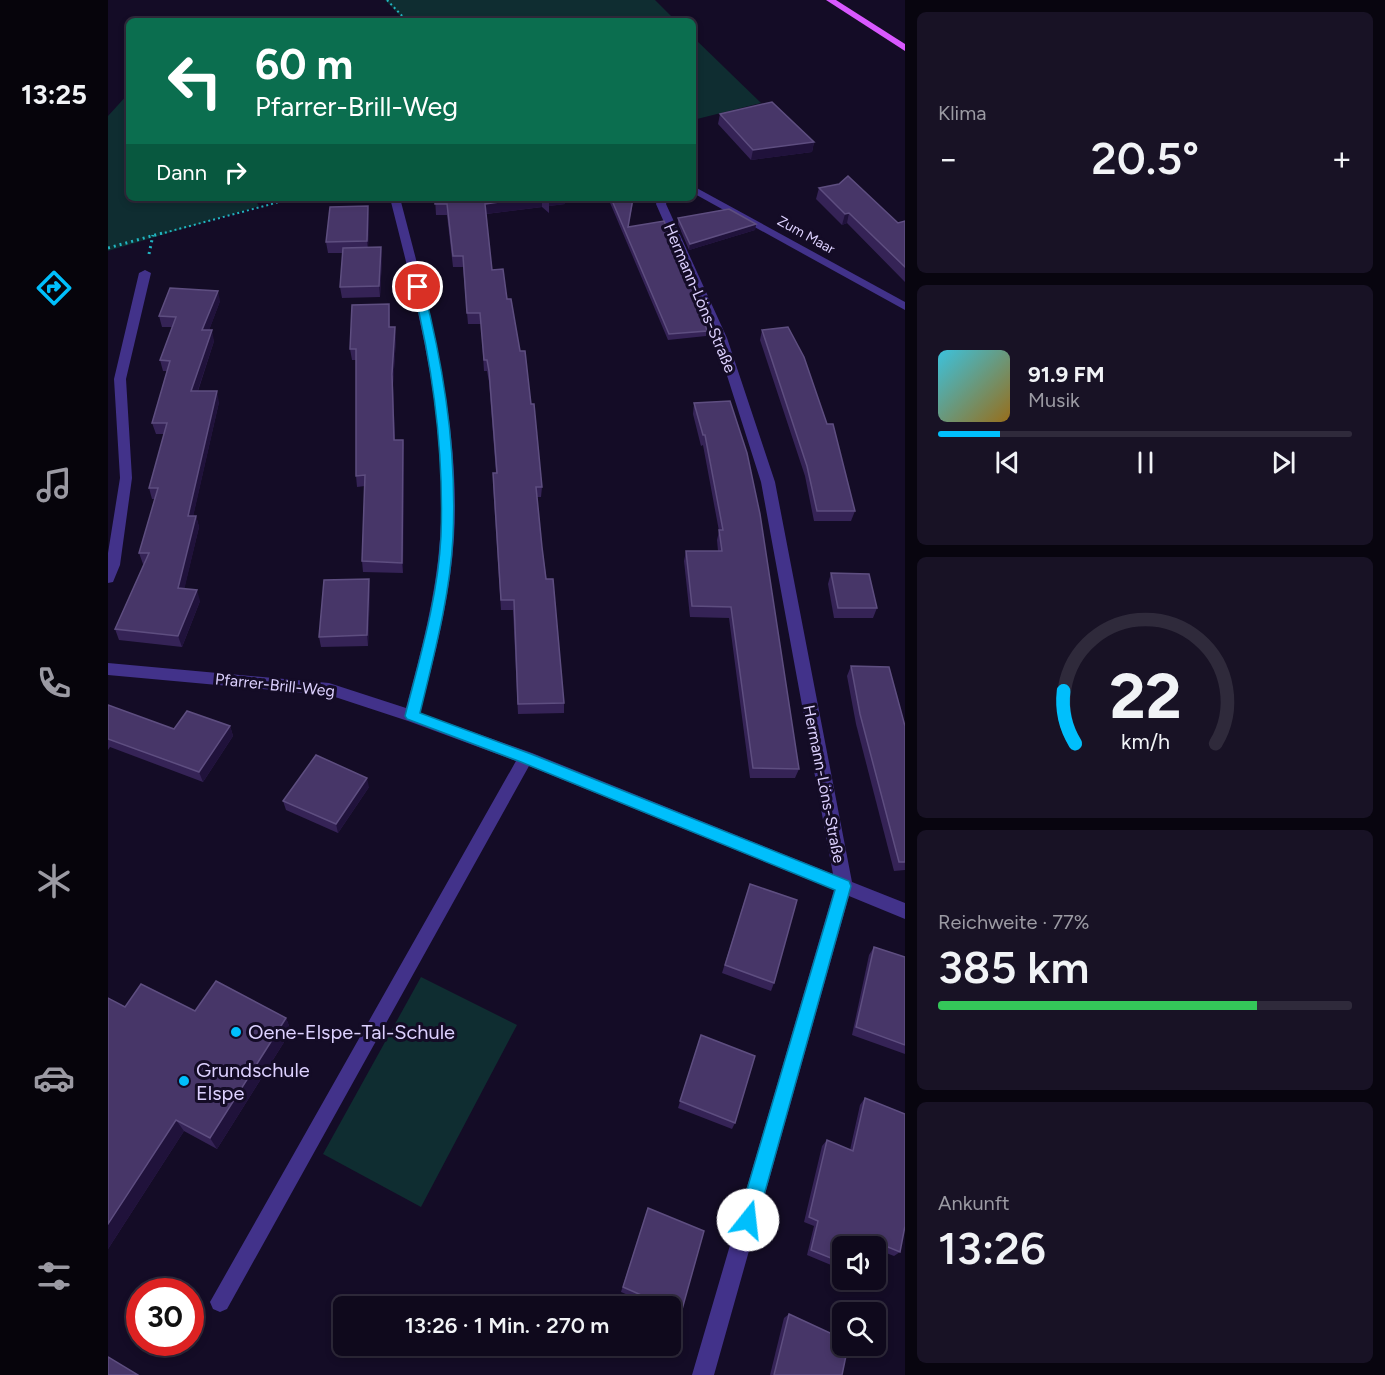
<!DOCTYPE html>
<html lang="de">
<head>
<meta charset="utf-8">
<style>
  :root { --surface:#0f091c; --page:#181225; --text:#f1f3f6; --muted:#9b9aa3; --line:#2f2a3b; --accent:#00bffc }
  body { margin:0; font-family:Figtree,sans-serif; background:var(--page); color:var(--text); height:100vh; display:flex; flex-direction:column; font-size:22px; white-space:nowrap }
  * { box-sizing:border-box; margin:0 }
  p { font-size:20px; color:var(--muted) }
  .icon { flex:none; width:33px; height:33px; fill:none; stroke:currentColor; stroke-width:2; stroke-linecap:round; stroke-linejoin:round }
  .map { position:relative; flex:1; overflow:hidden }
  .details { display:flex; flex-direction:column; gap:12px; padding:12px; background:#08050f; width:480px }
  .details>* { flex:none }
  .guide { position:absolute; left:18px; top:18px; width:570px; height:183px; border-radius:9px; box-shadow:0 3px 9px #0003,0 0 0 2px var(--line); background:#0b6e4f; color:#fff; overflow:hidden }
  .buttons { position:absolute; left:724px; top:1236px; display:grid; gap:12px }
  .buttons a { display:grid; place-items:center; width:54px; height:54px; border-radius:9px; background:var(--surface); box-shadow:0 3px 9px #0003,0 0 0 2px var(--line); font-size:30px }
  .speed { position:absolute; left:18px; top:1278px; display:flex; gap:12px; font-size:30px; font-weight:700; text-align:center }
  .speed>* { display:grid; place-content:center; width:78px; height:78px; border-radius:50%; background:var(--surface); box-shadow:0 3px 9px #0003,0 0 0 2px var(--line); line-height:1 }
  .speed .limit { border:9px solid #d22; background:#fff; color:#111 }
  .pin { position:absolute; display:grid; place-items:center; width:51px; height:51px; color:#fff; margin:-26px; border:3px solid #fff; border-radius:50%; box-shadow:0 2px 6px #0007 }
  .me { position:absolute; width:66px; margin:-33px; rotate:16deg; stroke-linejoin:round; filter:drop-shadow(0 0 4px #0008) }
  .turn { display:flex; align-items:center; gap:21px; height:126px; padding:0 30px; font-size:27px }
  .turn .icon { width:78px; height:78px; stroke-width:2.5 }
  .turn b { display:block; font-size:42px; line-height:51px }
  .then { display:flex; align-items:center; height:57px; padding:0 30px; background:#0003; gap:12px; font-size:22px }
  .big { font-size:45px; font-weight:600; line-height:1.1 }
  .details .widget { flex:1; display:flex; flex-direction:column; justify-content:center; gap:9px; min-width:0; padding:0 21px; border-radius:9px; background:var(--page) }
  .details .dial { align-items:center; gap:0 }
  .dial svg { height:156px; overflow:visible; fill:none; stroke:var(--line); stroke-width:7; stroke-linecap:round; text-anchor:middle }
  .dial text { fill:var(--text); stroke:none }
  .song { display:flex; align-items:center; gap:18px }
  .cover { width:72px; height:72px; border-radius:9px; background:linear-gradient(135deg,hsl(190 70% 55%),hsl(40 70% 35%)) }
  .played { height:6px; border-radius:3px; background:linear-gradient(90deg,var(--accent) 15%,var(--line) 15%) }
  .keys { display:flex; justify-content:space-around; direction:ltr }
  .heat { display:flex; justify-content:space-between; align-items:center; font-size:33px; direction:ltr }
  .charge { height:9px; border-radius:4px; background:linear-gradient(90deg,#34c759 77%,var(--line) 0) }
  .trip { position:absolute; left:225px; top:1296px; width:348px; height:60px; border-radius:9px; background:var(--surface); box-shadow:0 3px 9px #0003,0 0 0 2px var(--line); font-weight:600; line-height:60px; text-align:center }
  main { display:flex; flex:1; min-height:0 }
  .tab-bar { display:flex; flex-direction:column; width:108px; justify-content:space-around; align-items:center; background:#06040b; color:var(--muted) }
  .tab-bar .icon { width:42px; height:42px }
  .tab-bar .current { color:var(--accent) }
  .tab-bar b { font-size:27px; color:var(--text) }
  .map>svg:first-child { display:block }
  .green { fill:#0f2d31 }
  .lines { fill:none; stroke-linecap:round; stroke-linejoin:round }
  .path-far1 { stroke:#22b5c2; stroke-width:2; stroke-dasharray:2 3; stroke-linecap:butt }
  .path { stroke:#22b5c2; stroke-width:3; stroke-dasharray:2 4; stroke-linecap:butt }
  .minor { fill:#42328a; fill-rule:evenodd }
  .major { fill:#d958ff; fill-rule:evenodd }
  .wall { fill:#352356 }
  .shaded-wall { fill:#20123b }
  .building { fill:#473668; stroke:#5e4e80; stroke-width:1.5 }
  .route { fill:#00bffc; stroke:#007ca4; stroke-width:1.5 }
  .poi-dot { fill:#00bffc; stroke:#140c26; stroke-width:2 }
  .labels { text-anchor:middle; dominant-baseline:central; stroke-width:6; stroke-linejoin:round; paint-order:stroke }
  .far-street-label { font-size:14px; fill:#ddd1ff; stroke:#140c26 }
  .street-label { font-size:16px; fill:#ddd1ff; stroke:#140c26 }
  .near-poi-label { font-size:20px; fill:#ddd1ff; stroke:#140c26; text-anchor:start }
</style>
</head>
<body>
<main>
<nav class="tab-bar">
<b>13:25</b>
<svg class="icon current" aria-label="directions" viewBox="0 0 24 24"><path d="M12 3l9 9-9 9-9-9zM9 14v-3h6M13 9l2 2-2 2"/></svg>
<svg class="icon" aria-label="music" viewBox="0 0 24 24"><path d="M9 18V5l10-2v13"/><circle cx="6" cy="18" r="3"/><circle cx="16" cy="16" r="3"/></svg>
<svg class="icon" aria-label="phone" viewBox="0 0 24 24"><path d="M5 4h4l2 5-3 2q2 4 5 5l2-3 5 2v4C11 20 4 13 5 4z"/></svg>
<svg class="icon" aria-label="climate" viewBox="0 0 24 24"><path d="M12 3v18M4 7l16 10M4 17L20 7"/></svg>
<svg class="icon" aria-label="car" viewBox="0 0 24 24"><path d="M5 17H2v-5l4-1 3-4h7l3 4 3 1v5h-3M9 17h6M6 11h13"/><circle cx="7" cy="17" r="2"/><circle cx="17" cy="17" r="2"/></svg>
<svg class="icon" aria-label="filters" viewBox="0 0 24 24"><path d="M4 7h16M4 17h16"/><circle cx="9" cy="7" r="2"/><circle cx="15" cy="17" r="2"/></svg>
</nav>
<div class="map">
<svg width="797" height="1375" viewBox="0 0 797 1375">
  <rect width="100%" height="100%" fill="#140c26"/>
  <g class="green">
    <polygon points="277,0 547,0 568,21 297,21"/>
    <polygon points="585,37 653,103 585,120"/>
    <polygon points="21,93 21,198 146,198 151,206 0,251 0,116"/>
    <polygon points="313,977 409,1025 313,1207 215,1154"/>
  </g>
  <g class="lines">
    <g class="path-far1">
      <polyline points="279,0 299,21"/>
      <polyline points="52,234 186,198"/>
    </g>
    <g class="path">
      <polyline points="0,248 58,232"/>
      <polyline points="41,254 45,235"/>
    </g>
    <g class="minor">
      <polygon points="585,186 797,302 797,310 585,193"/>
      <path d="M 282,198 L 292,198 C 321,309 353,423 346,538 C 342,598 327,655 312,713 L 424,753 L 725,874 L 653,482 L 607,338 L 548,204 L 550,198 L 560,198 L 558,204 L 619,338 L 667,482 L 744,882 L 797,903 L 797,919 L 741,896 L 606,1375 L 584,1375 L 726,890 L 421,766 L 119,1309 L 112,1312 L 105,1309 L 102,1302 L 408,761 L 300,721 L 221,695 L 0,675 L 0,663 L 221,683 L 298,708 C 313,652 328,596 332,539 C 341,423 310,309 282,198 Z"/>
      <polygon points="37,270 43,273 18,379 24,478 12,565 5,582 0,583 0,553 12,478 6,379 31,273"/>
    </g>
    <polygon class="major" points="718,0 728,0 797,44 797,51"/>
  </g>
  <g class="wall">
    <polygon points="612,114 706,142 704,152 643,160 610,124"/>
    <polygon points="711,188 790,223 797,221 797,282 739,223 734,225 708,199"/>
    <polygon points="327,198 457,198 457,204 441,206 441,213 434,207 378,214 384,270 399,299 412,351 423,404 434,487 433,497 429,497 434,547 456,703 456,713 410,714 405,610 393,610 385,484 385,473 388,473 381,382 379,371 376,371 373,324 360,324 355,267 345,267 339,215 328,215"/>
    <polygon points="500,198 526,198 520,227 599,331 598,336 560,340"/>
    <polygon points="261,217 260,248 273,247 274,258 272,297 234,298 232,287 235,253 220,253 218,242"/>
    <polygon points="570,218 648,224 647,230 581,250 570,224"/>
    <polygon points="112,301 101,330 106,341 90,391 111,402 85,516 88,516 91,527 76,589 92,601 74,647 11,640 7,629 36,564 35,564 31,553 47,499 44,499 41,488 56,434 48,434 44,423 59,371 55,371 52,360 64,327 54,327 51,316"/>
    <polygon points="282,315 282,327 288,338 285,385 287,440 295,440 296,451 295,573 255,572 254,561 257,486 249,487 248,476 248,360 244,360 242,349"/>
    <polygon points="654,330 747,511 743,521 706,521 697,476 652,340"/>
    <polygon points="622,401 691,769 687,778 642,778 621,618 582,617 576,561 578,551 610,551 609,540 611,531 595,445 593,446 585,414 586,403"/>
    <polygon points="723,573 769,608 765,618 726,618 720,584"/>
    <polygon points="262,590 260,646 213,647 211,637"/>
    <polygon points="743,666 797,726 797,870 786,871 748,724 739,676"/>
    <polygon points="0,705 66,729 122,726 125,736 95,782 2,747 0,750"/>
    <polygon points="261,787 230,833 178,810 175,801"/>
    <polygon points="639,893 666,983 663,991 614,973"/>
    <polygon points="766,947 797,957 797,1054 744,1035 761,955"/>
    <polygon points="0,998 17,1007 178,1018 183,1031 109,1149 76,1131 0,1249"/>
    <polygon points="593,1035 627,1123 624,1129 570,1108"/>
    <polygon points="757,1098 792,1252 786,1256 768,1249 768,1246 762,1246 757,1244 735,1246 735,1270 699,1255 706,1226 696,1222 714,1146 719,1140 742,1150 752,1105"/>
    <polygon points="538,1214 573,1313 570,1317 562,1314 562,1306 546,1306 513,1292"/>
    <polygon points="681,1314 734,1375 662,1375 676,1318"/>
  </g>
  <g class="shaded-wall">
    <polygon points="706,142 704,152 643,160 645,150"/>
    <polygon points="421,198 434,198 434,207 377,214 377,204"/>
    <polygon points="439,198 457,198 457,204 441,206 441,202"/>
    <polygon points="260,206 261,217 260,252 259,241"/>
    <polygon points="741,213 739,223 734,225 737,214"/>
    <polygon points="648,224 647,230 581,250 582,244"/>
    <polygon points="273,247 274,258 272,297 271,286"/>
    <polygon points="110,291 112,301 97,341 94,330"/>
    <polygon points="281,304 282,315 282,338 281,327"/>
    <polygon points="287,327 288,338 285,385 287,451 284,374"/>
    <polygon points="104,330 106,341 86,402 83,391"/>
    <polygon points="109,391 111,402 83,526 80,516"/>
    <polygon points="295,440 296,451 295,573 294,563"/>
    <polygon points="88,516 91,527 74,599 70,588"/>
    <polygon points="261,579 262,590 260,646 259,635"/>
    <polygon points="89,590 92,601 74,647 70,636"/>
    <polygon points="122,726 125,736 95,782 91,772"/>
    <polygon points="259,778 261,787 230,833 228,824"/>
    <polygon points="178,1018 183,1031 109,1149 102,1138"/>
    <polygon points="68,1120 76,1131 0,1249 0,1224"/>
  </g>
  <g class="building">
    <polygon points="664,102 706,142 645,150 612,114"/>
    <polygon points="740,176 790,223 797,221 797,267 741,213 737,214 711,188 731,184"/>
    <polygon points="327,198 421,198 377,204 384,270 395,269 399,299 403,299 412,351 417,351 423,404 426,404 434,487 428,487 434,547 438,579 445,579 456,703 410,704 406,600 393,600 385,473 389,473 381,371 379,360 376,360 372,313 359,313 355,256 345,256 339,204 327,204"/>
    <polygon points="503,198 525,198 520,227 556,221 589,295 599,331 561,334"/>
    <polygon points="260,206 259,241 218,242 222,207"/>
    <polygon points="621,209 648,224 582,244 570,218"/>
    <polygon points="273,247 271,286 232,287 235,248"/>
    <polygon points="62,288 110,291 94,330 104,330 83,391 109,391 80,516 88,516 70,588 89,590 70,636 7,629 41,553 31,553 50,488 41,488 59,423 44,423 62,361 52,360 68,317 51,316"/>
    <polygon points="281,304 281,327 287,327 284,374 286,440 295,440 294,563 254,561 257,475 248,476 248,349 242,349 244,305"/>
    <polygon points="680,327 696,357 719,424 725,424 747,511 709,511 699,466 654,330"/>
    <polygon points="622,401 639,453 652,514 691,769 645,768 623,607 584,606 578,551 614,551 611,530 615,530 597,435 595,435 586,403"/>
    <polygon points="723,573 761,574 769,608 730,608"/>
    <polygon points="261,579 259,635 211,637 216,580"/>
    <polygon points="743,666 781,667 797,726 797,862 791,862 752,714"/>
    <polygon points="0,705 66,729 79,711 122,726 91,772 0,739"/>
    <polygon points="208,755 259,778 228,824 175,801"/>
    <polygon points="642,884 689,900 666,983 617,965"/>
    <polygon points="766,947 797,957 797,1045 748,1027"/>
    <polygon points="108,981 178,1018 102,1138 68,1120 0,1224 0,998 17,1007 33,984 87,1011"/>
    <polygon points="593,1035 647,1056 627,1123 572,1101"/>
    <polygon points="757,1098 797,1114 797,1226 792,1252 758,1238 756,1246 735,1246 735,1263 703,1250 710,1221 701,1217 719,1140 745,1151"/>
    <polygon points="540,1208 596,1231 573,1313 562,1309 562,1306 558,1306 515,1287"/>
    <polygon points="681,1314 735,1339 735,1346 740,1346 734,1375 666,1375"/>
    <polygon points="0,1357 30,1375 0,1375"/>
  </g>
  <path class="route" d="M 310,284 L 315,287 C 336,367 349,453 345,537 C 342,596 326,655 312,713 L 423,754 L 741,881 L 743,886 L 649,1220 L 646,1226 L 640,1229 L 633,1226 L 630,1220 L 727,890 L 413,762 L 299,719 L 297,716 C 312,657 330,597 333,536 C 336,453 325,368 305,287 Z"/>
  <g class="poi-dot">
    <circle cx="128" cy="1032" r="6"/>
    <circle cx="76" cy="1081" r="6"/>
  </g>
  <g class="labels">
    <g class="far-street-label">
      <text transform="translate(698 235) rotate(29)">Zum Maar</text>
    </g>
    <g class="street-label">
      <text transform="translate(592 298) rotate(67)">Hermann-Löns-Straße</text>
      <text transform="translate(167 685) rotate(6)">Pfarrer-Brill-Weg</text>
      <text transform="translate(716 784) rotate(79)">Hermann-Löns-Straße</text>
    </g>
    <g class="near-poi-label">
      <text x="140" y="1032">Oene-Elspe-Tal-Schule</text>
      <text x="88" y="1070">Grundschule<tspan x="88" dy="23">Elspe</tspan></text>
    </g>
  </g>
</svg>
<div class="buttons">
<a><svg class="icon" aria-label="sound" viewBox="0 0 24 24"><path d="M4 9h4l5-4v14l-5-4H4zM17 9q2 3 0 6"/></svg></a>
<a><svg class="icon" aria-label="search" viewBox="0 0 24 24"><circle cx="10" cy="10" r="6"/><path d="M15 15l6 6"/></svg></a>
</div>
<div class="speed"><div class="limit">30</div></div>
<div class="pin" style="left:310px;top:287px;background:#d93025"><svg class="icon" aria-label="arrive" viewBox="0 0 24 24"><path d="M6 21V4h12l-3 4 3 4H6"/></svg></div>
<svg class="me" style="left:640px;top:1220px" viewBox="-20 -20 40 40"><circle r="19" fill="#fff"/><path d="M0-13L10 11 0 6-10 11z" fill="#00bffc"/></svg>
<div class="trip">13:26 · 1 Min. · 270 m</div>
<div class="guide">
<div class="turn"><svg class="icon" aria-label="left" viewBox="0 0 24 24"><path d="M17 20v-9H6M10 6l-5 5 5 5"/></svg><div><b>60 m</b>Pfarrer-Brill-Weg</div></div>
<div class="then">Dann<svg class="icon" aria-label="right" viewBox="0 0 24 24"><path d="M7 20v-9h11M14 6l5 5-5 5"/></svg></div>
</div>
</div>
<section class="details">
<div class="widget"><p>Klima</p>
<div class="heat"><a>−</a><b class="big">20.5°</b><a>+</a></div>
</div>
<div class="widget">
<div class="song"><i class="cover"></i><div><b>91.9 FM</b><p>Musik</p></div></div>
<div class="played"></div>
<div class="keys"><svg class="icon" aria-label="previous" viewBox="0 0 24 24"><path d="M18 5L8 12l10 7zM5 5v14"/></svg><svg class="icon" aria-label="pause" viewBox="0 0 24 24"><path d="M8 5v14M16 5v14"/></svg><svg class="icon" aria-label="next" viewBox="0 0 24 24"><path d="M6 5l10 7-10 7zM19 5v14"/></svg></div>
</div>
<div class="widget dial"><svg viewBox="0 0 100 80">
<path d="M14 69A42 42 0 1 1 86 69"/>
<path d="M14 69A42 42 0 0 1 8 42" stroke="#00bffc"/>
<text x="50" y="56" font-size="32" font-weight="700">22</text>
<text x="50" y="72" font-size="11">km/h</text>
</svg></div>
<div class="widget"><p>Reichweite · 77%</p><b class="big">385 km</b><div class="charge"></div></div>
<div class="widget"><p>Ankunft</p><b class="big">13:26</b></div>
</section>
</main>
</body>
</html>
